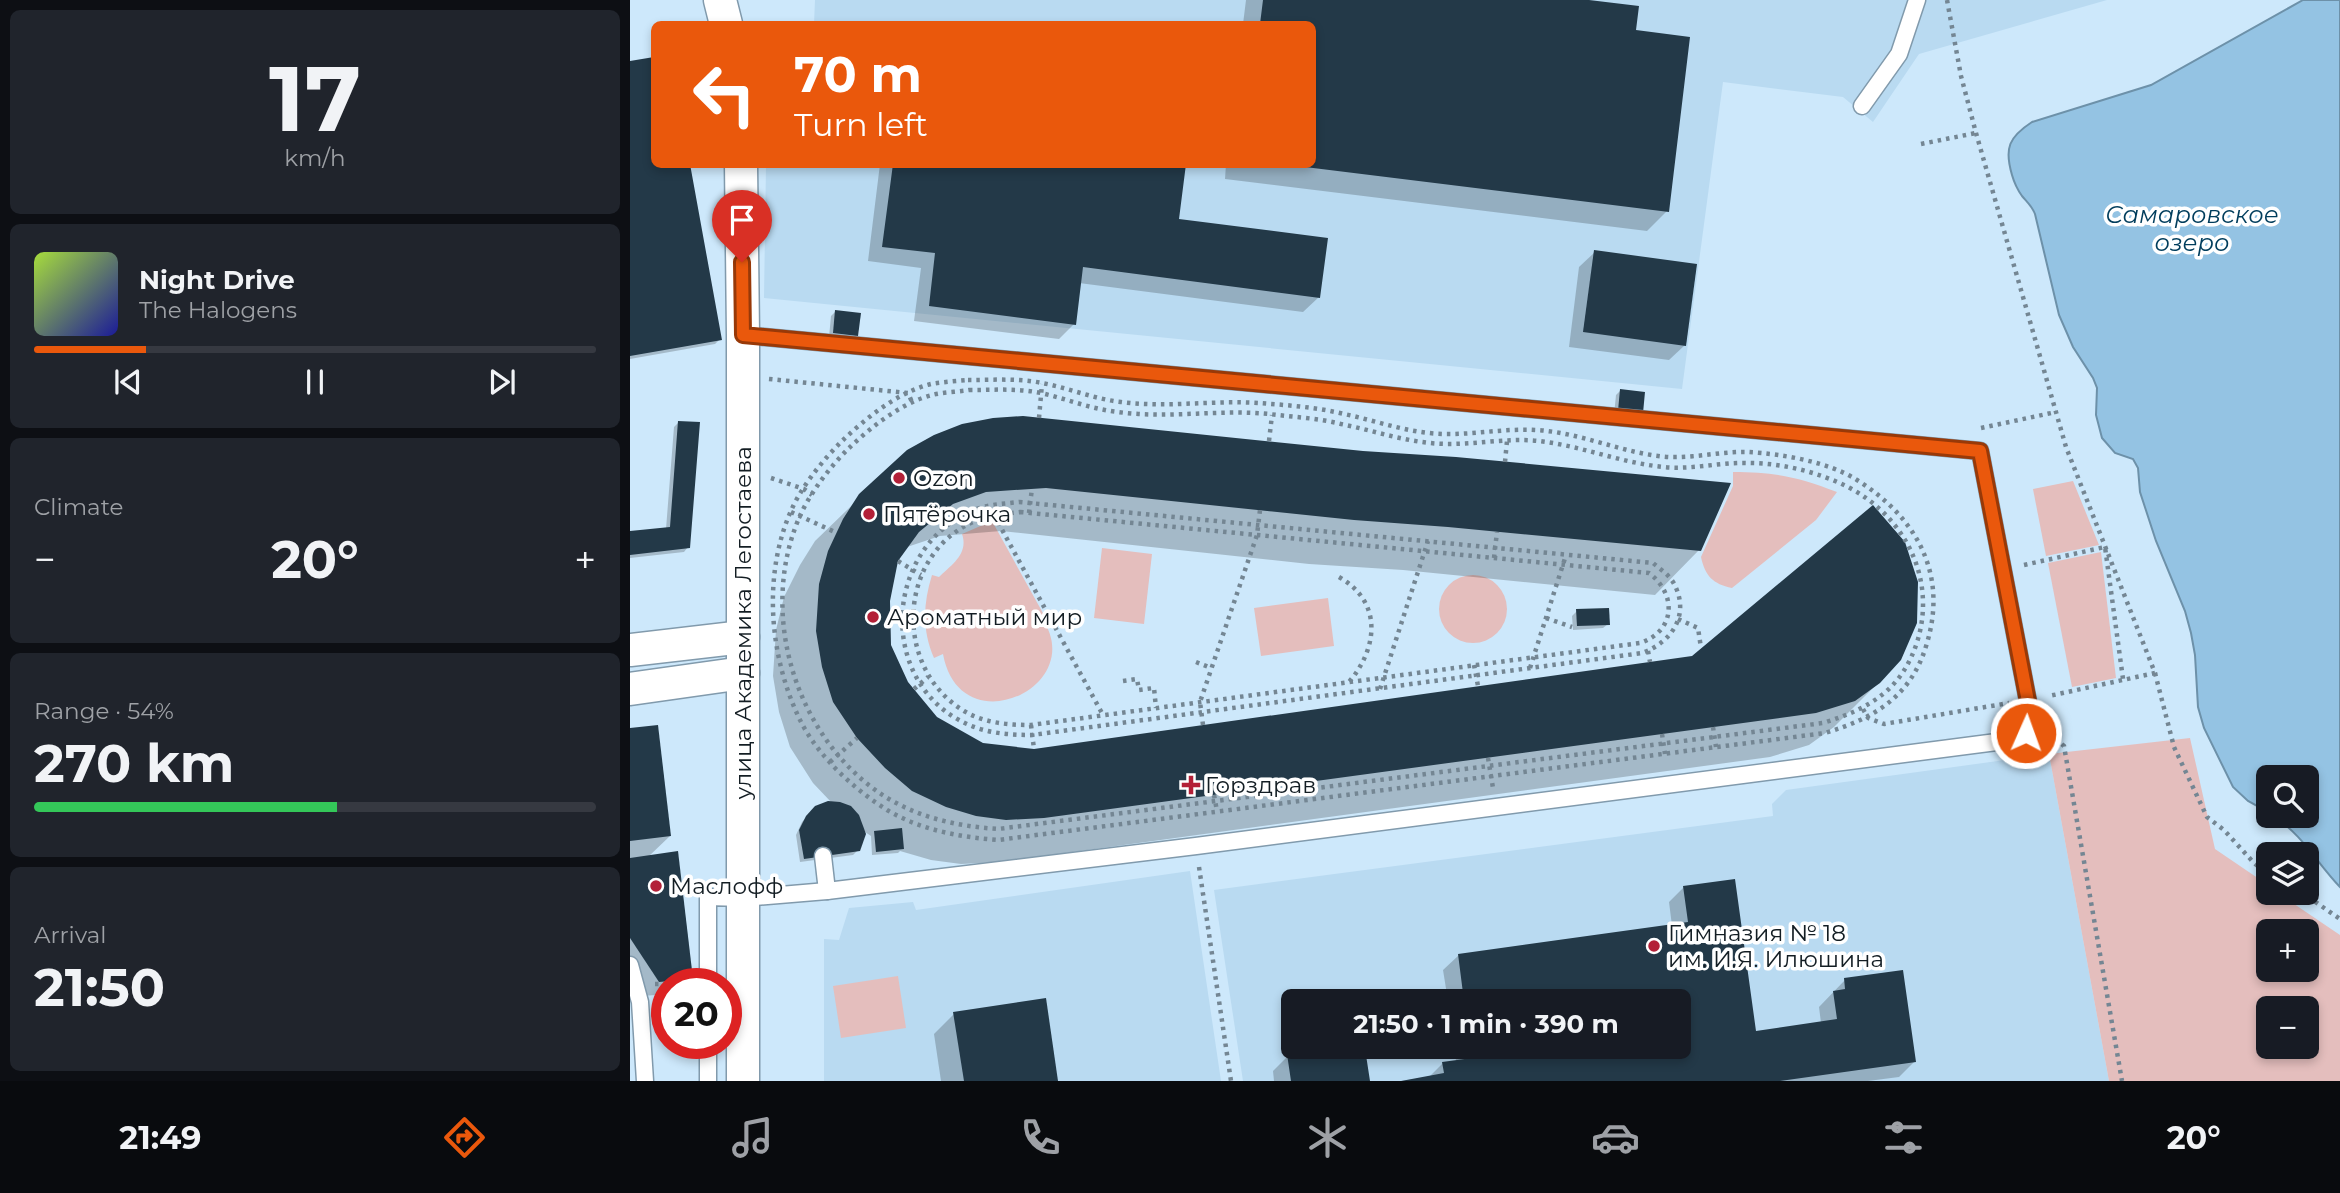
<!DOCTYPE html>
<html lang="en">
<head>
<meta charset="utf-8">
<style>
  :root { --surface:#171b24; --page:#20242c; --text:#f1f3f6; --muted:#9ea1a6; --line:#363941; --accent:#ea580c }
  body { margin:0; font-family:Montserrat,sans-serif; background:var(--page); color:var(--text); height:100vh; display:flex; flex-direction:column; font-size:26px; white-space:nowrap }
  * { box-sizing:border-box; margin:0 }
  p { font-size:23px; color:var(--muted) }
  .icon { flex:none; width:38px; height:38px; fill:none; stroke:currentColor; stroke-width:2; stroke-linecap:round; stroke-linejoin:round }
  .map { position:relative; flex:1; overflow:hidden }
  .panel { display:flex; flex-direction:column; gap:10px; padding:10px; background:#0d0f14; width:630px }
  .panel>* { flex:none }
  .top-card { position:absolute; left:21px; top:21px; width:665px; height:147px; border-radius:10px; box-shadow:0 4px 10px #0003; background:#ea580c; color:#fff; overflow:hidden }
  .tools { position:absolute; left:1626px; top:765px; display:grid; gap:14px }
  .tools a { display:grid; place-items:center; width:63px; height:63px; border-radius:10px; background:var(--surface); box-shadow:0 4px 10px #0003; font-size:35px }
  .speed { position:absolute; left:21px; top:968px; display:flex; gap:14px; font-size:35px; font-weight:700; text-align:center }
  .speed>* { display:grid; place-content:center; width:91px; height:91px; border-radius:50%; background:var(--surface); box-shadow:0 4px 10px #0003; line-height:1 }
  .speed .limit { border:10px solid #d22; background:#fff; color:#111 }
  .pin { position:absolute; display:grid; place-items:center; width:60px; height:60px; color:#fff; margin:-72px -30px; border-radius:50% 50% 50% 0; rotate:-45deg; box-shadow:0 0 7px #0007 }
  .pin .icon { rotate:45deg }
  .me { position:absolute; width:77px; margin:-38px; rotate:2deg; stroke-linejoin:round; filter:drop-shadow(0 0 5px #0008) }
  .turn { display:flex; align-items:center; gap:24px; height:147px; padding:0 28px; font-size:32px }
  .turn .icon { width:91px; height:91px; stroke-width:2.5 }
  .turn b { display:block; font-size:49px; line-height:60px }
  .big { font-size:52px; font-weight:700; line-height:1.1 }
  .panel .card { flex:1; display:flex; flex-direction:column; justify-content:center; gap:10px; min-width:0; padding:0 24px; border-radius:10px; background:var(--page) }
  .panel .dial { align-items:center; gap:0 }
  .dial b { font-size:91px; line-height:1 }
  .song { display:flex; align-items:center; gap:21px }
  .cover { width:84px; height:84px; border-radius:10px; background:linear-gradient(135deg,hsl(80 70% 55%),hsl(240 70% 35%)) }
  .played { height:7px; border-radius:4px; background:linear-gradient(90deg,var(--accent) 20%,var(--line) 20%) }
  .keys { display:flex; justify-content:space-around; direction:ltr }
  .heat { display:flex; justify-content:space-between; align-items:center; font-size:38px; direction:ltr }
  .charge { height:10px; border-radius:5px; background:linear-gradient(90deg,#34c759 54%,var(--line) 0) }
  .trip { position:absolute; left:651px; top:989px; width:410px; height:70px; border-radius:10px; background:var(--surface); box-shadow:0 4px 10px #0003; font-weight:700; line-height:70px; text-align:center }
  .dock { display:flex; height:112px; justify-content:space-around; align-items:center; background:#090b0e; color:var(--muted) }
  .dock .icon { width:49px; height:49px }
  .dock .current { color:var(--accent) }
  .dock b { font-size:32px; color:var(--text) }
  main { display:flex; flex:1; min-height:0 }
  .map>svg:first-child { display:block }
  .built { fill:#b9daf1; fill-rule:evenodd }
  .green { fill:#e4bebd; fill-rule:evenodd }
  .water { fill:#94c3e3; stroke:#6d91a9; stroke-width:2 }
  .shadow { fill:#0003 }
  .building { fill:#233948 }
  .lines { fill:none; stroke-linecap:round; stroke-linejoin:round }
  .lane-casing { stroke:#819aac; stroke-width:19 }
  .street-casing { stroke:#819aac; stroke-width:35 }
  .path { stroke:#748693; stroke-width:4.5; stroke-dasharray:3.5 5; stroke-linecap:butt }
  .lane { stroke:#fff; stroke-width:16 }
  .street { stroke:#fff; stroke-width:32 }
  .route-casing { stroke:#983908; stroke-width:18 }
  .route { stroke:#ea580c; stroke-width:12 }
  .poi-dot { fill:#b32037; stroke:#fff; stroke-width:2.5 }
  .labels { text-anchor:middle; dominant-baseline:central; stroke-width:7; stroke-linejoin:round; paint-order:stroke }
  .poi-label { font-size:23px; fill:#131d23; stroke:#fff; text-anchor:start }
  .street-label { font-size:23px; fill:#131d23; stroke:#fff }
  .water-label { font-size:24px; font-style:italic; fill:#003d5c; stroke:#fff }
</style>
</head>
<body>
<main>
<section class="panel">
<div class="card dial"><b>17</b><p>km/h</p></div>
<div class="card">
<div class="song"><i class="cover"></i><div><b>Night Drive</b><p>The Halogens</p></div></div>
<div class="played"></div>
<div class="keys"><svg class="icon" aria-label="previous" viewBox="0 0 24 24"><path d="M18 5L8 12l10 7zM5 5v14"/></svg><svg class="icon" aria-label="pause" viewBox="0 0 24 24"><path d="M8 5v14M16 5v14"/></svg><svg class="icon" aria-label="next" viewBox="0 0 24 24"><path d="M6 5l10 7-10 7zM19 5v14"/></svg></div>
</div>
<div class="card"><p>Climate</p>
<div class="heat"><a>−</a><b class="big">20°</b><a>+</a></div>
</div>
<div class="card"><p>Range · 54%</p><b class="big">270 km</b><div class="charge"></div></div>
<div class="card"><p>Arrival</p><b class="big">21:50</b></div>
</section>
<div class="map">
<svg width="1710" height="1081" viewBox="0 0 1710 1081">
  <rect width="100%" height="100%" fill="#cde8fb"/>
  <g class="built">
    <polygon points="185,0 1477,0 1289,54 1243,122 1213,97 1093,82 1052,389 134,298 136,165 682,164 682,24 184,24"/>
    <path d="M 1419,754 L 1479,1081 L 613,1081 L 584,890 L 1143,816 L 1142,804 L 1156,790 ZM 663,1001 L 1048,1001 L 1048,1046 L 663,1046 Z"/>
    <polygon points="560,871 591,1081 194,1081 194,939 209,940 219,908 283,902 286,910"/>
  </g>
  <g class="green">
    <path d="M 1103,472 C 1145,472 1168,477 1207,492 L 1186,520 L 1102,588 C 1083,584 1075,576 1071,557 L 1103,486 Z"/>
    <polygon points="1443,481 1469,545 1416,556 1403,489"/>
    <path d="M 362,521 L 414,615 L 411,617 C 461,686 330,747 313,654 L 304,658 C 292,630 293,604 302,575 L 309,577 C 321,565 339,554 332,534 Z"/>
    <polygon points="472,548 522,554 514,624 464,618"/>
    <polygon points="1471,552 1486,678 1442,687 1418,563"/>
    <circle cx="843" cy="609" r="34"/>
    <polygon points="698,598 704,646 631,656 624,608"/>
    <path d="M 1560,738 L 1585,849 L 1638,885 L 1638,892 L 1648,893 L 1710,935 L 1710,1081 L 1479,1081 L 1419,754 ZM 1638,931 L 1676,931 L 1676,970 L 1638,970 ZM 1638,1008 L 1676,1008 L 1676,1046 L 1638,1046 Z"/>
    <polygon points="268,976 276,1028 211,1038 203,986"/>
  </g>
  <path class="water" d="M 1673,0 L 1710,0 L 1710,887 C 1687,863 1672,834 1643,816 L 1676,816 L 1676,777 L 1638,777 L 1638,812 L 1618,801 L 1603,787 L 1574,728 L 1568,707 L 1565,655 L 1561,633 L 1555,611 L 1526,541 L 1510,492 L 1508,468 L 1503,459 L 1485,453 L 1472,438 L 1466,415 L 1467,388 L 1463,378 L 1443,347 L 1429,315 L 1405,214 C 1402,206 1397,202 1392,196 C 1387,189 1384,182 1382,175 C 1374,148 1379,137 1402,122 L 1521,85 Z"/>
  <g class="shadow">
    <polygon points="616,0 944,0 1004,31 1037,211 1017,231 595,179 596,164 682,164 682,24 613,24"/>
    <polygon points="24,59 24,164 90,339 85,344 0,359 0,63"/>
    <polygon points="250,164 554,164 547,221 689,297 673,312 449,283 444,324 429,339 284,321 291,268 238,261"/>
    <polygon points="965,252 1055,345 1039,360 939,347 949,267"/>
    <polygon points="206,311 227,335 222,339 199,337 201,316"/>
    <polygon points="990,391 1013,393 984,415 986,395"/>
    <polygon points="48,423 58,547 54,552 0,558 0,533 36,529 44,427"/>
    <polygon points="278,451 1069,550 1025,595 773,570 679,564 371,531 310,536 277,547 267,560 258,601 259,646 276,683 306,718 352,745 404,751 1249,682 1204,727 1179,745 1140,757 369,862 331,864 301,860 270,851 268,853 242,855 241,836 235,832 228,850 223,855 170,862 166,835 172,822 186,807 201,802 183,783 160,747 149,712 143,676 146,630 154,597 170,565 185,541"/>
    <polygon points="947,611 978,624 973,628 943,630 942,616"/>
    <polygon points="0,730 40,836 18,857 61,978 56,984 37,984 37,994 13,996 0,976"/>
    <polygon points="1054,887 1124,1033 1191,1023 1189,1007 1215,980 1284,1062 1269,1077 1238,1081 772,1081 799,1077 813,1063 826,1061 824,1046 1048,1046 1048,1001 818,1001 813,970 829,955 1042,926 1039,902"/>
    <polygon points="324,1014 426,1081 311,1081 304,1034"/>
    <polygon points="658,1056 718,1059 738,1081 644,1081 643,1071"/>
  </g>
  <g class="building">
    <polygon points="633,0 959,0 1009,6 1006,30 1060,37 1039,212 667,166 667,164 682,164 682,24 630,24"/>
    <polygon points="24,57 24,164 60,164 92,340 0,356 0,61"/>
    <polygon points="263,164 556,164 549,219 698,238 690,298 453,267 446,325 299,306 305,253 252,247"/>
    <polygon points="964,250 1067,264 1056,346 953,332"/>
    <polygon points="205,310 231,313 228,336 203,333"/>
    <polygon points="990,389 1015,392 1013,413 988,411"/>
    <polygon points="393,416 733,451 826,457 1101,483 1071,551 818,527 724,520 416,488 356,492 323,504 289,532 268,561 260,601 261,645 278,682 307,717 353,743 404,749 1062,656 1243,505 1275,542 1288,582 1287,623 1271,660 1250,683 1225,701 1186,713 414,818 376,820 346,816 316,807 282,791 255,768 227,738 203,702 192,667 186,631 189,584 198,551 213,519 229,494 277,450 304,435 332,424 363,418"/>
    <polygon points="48,421 70,422 60,548 0,555 0,531 40,527"/>
    <polygon points="979,608 980,625 947,626 946,609"/>
    <polygon points="28,725 41,836 0,841 0,728"/>
    <polygon points="198,801 210,802 221,806 229,815 236,834 230,851 174,859 169,830 176,816 185,806"/>
    <polygon points="272,828 274,849 246,852 244,831"/>
    <polygon points="48,851 63,979 29,982 0,938 0,858"/>
    <polygon points="1105,879 1126,1031 1207,1019 1203,991 1215,989 1214,978 1273,970 1286,1062 1150,1081 771,1081 814,1073 812,1062 842,1058 840,1046 1048,1046 1048,1001 834,1001 828,954 1058,922 1053,886"/>
    <polygon points="416,998 428,1081 334,1081 323,1012"/>
    <polygon points="710,1046 718,1046 720,1057 736,1055 740,1081 661,1081 657,1054"/>
  </g>
  <g class="lines">
    <defs>
      <g id="lane">
        <polyline points="1232,106 1269,54 1287,0"/>
        <polyline points="193,856 197,891"/>
        <polyline points="0,965 10,1002 15,1081"/>
        <polyline points="78,984 78,897 113,898 197,891 566,846 1382,740 1396,733 1401,717 1350,451 113,335"/>
        <polyline points="78,1043 78,1081"/>
      </g>
      <g id="street">
        <polyline points="90,0 96,24"/>
        <polyline points="111,164 113,335 113,1081"/>
        <polyline points="0,650 113,637"/>
        <polyline points="0,689 113,673"/>
      </g>
    </defs>
    <use href="#lane" class="lane-casing"/>
    <use href="#street" class="street-casing"/>
    <g class="path">
      <polyline points="1317,0 1331,76 1346,133 1436,447 1525,673 1419,696"/>
      <polyline points="1291,144 1346,133"/>
      <polyline points="139,379 278,393 282,402"/>
      <path d="M 338,380 C 362,380 388,378 412,383 C 439,388 464,399 491,402 C 536,408 582,400 628,403 C 656,405 686,407 714,414 C 743,420 770,430 799,433 C 835,437 869,428 905,430 C 951,432 993,454 1039,457 C 1066,458 1093,451 1119,452 C 1152,454 1199,462 1227,480 C 1286,517 1318,573 1297,643 C 1282,696 1245,718 1195,733 L 368,840 C 329,837 291,830 257,810 C 224,789 191,759 172,724 C 140,661 132,579 160,513 C 171,487 192,461 212,441 C 236,418 268,392 301,384 C 313,382 326,381 338,380 Z"/>
      <path d="M 339,390 C 363,390 388,388 411,393 C 437,399 461,409 488,412 C 538,419 589,409 639,414 C 663,417 688,418 711,424 C 741,430 770,440 800,443 C 837,447 874,437 909,441 C 952,446 991,463 1034,467 C 1062,470 1090,462 1118,463 C 1152,463 1188,472 1218,487 C 1274,516 1306,577 1288,639 C 1273,689 1241,708 1193,723 L 368,829 C 322,826 277,815 240,786 C 162,725 130,610 169,518 C 180,493 199,468 218,449 C 241,427 271,403 302,395 C 313,392 327,392 339,390 Z"/>
      <polyline points="409,418 412,384"/>
      <polyline points="1351,428 1426,412"/>
      <polyline points="639,441 642,415"/>
      <polyline points="875,462 877,441"/>
      <polyline points="141,478 174,489 182,495"/>
      <path d="M 389,502 L 1023,563 C 1030,569 1038,574 1043,582 C 1061,613 1043,642 1012,653 L 402,735 C 377,735 352,733 329,720 C 247,675 256,547 342,511 C 357,504 373,504 389,502 Z"/>
      <polyline points="161,512 207,533"/>
      <path d="M 390,512 L 1019,573 C 1047,594 1046,631 1010,643 L 401,725 C 378,725 354,723 334,711 C 263,668 267,556 343,522 C 358,515 374,514 390,512 Z"/>
      <polyline points="399,513 402,488"/>
      <polyline points="364,515 473,715"/>
      <polyline points="864,558 867,532"/>
      <polyline points="268,561 291,575"/>
      <polyline points="1394,565 1475,547 1493,679"/>
      <path d="M 709,577 C 753,602 748,648 719,682"/>
      <polyline points="916,618 942,627"/>
      <polyline points="412,619 418,616"/>
      <polyline points="1048,619 1068,628 1071,648"/>
      <polyline points="1018,651 1020,662"/>
      <polyline points="566,662 581,668"/>
      <polyline points="844,665 848,686"/>
      <polyline points="900,668 936,555"/>
      <polyline points="1525,673 1544,747 1577,817 1594,830 1624,863 1638,874"/>
      <polyline points="493,681 507,679 509,690 524,688 526,708"/>
      <polyline points="284,689 298,677"/>
      <polyline points="750,689 798,541"/>
      <polyline points="1233,709 1238,718 1254,724 1379,703"/>
      <polyline points="401,725 404,749"/>
      <polyline points="573,725 570,702 627,535 630,510"/>
      <polyline points="1083,727 1086,747"/>
      <polyline points="1419,733 1434,746 1492,1081"/>
      <polyline points="1032,734 1035,754"/>
      <polyline points="858,758 863,788"/>
      <polyline points="200,762 227,738"/>
      <polyline points="584,795 587,811"/>
      <polyline points="569,867 601,1081"/>
      <polyline points="1671,892 1710,919"/>
      <polyline points="25,984 37,984"/>
    </g>
    <use href="#lane" class="lane"/>
    <use href="#street" class="street"/>
  </g>
  <g class="lines">
    <defs>
      <polyline id="route" points="112,262 113,335 1350,451 1401,717 1396,733"/>
    </defs>
    <use href="#route" class="route-casing"/>
    <use href="#route" class="route"/>
  </g>
  <g class="poi-dot">
    <circle cx="269" cy="478" r="7"/>
    <circle cx="239" cy="514" r="7"/>
    <circle cx="243" cy="617" r="7"/>
    <path d="M557.5 774.5h7v7h7v7h-7v7h-7v-7h-7v-7h7z"/>
    <circle cx="26" cy="886" r="7"/>
    <circle cx="1024" cy="946" r="7"/>
  </g>
  <g class="labels">
    <g class="poi-label">
      <text x="283" y="478">Ozon</text>
      <text x="253" y="514">Пятёрочка</text>
      <text x="257" y="617">Ароматный мир</text>
      <text x="575" y="785">Горздрав</text>
      <text x="40" y="886">Маслофф</text>
      <text x="1038" y="933">Гимназия № 18<tspan x="1038" dy="26">им. И.Я. Илюшина</tspan></text>
    </g>
    <g class="street-label">
      <text transform="translate(113 623) rotate(-90)">улица Академика Легостаева</text>
    </g>
    <g class="water-label">
      <text x="1562" y="214">Самаровское<tspan x="1562" dy="28">озеро</tspan></text>
    </g>
  </g>
</svg>
<div class="tools">
<a><svg class="icon" aria-label="search" viewBox="0 0 24 24"><circle cx="10" cy="10" r="6"/><path d="M15 15l6 6"/></svg></a>
<a><svg class="icon" aria-label="layers" viewBox="0 0 24 24"><path d="M12 4l9 5-9 5-9-5zM3 14l9 5 9-5"/></svg></a>
<a>+</a>
<a>−</a>
</div>
<div class="speed"><div class="limit">20</div></div>
<div class="pin" style="left:112px;top:262px;background:#d93025"><svg class="icon" aria-label="arrive" viewBox="0 0 24 24"><path d="M6 21V4h12l-3 4 3 4H6"/></svg></div>
<svg class="me" style="left:1396px;top:733px" viewBox="-20 -20 40 40"><circle r="17" fill="#ea580c" stroke="#fff" stroke-width="3"/><path d="M0-11L8 9 0 5-8 9z" fill="#fff"/></svg>
<div class="trip">21:50 · 1 min · 390 m</div>
<div class="top-card">
<div class="turn"><svg class="icon" aria-label="left" viewBox="0 0 24 24"><path d="M17 20v-9H6M10 6l-5 5 5 5"/></svg><div><b>70 m</b>Turn left</div></div>
</div>
</div>
</main>
<nav class="dock">
<b>21:49</b>
<svg class="icon current" aria-label="directions" viewBox="0 0 24 24"><path d="M12 3l9 9-9 9-9-9zM9 14v-3h6M13 9l2 2-2 2"/></svg>
<svg class="icon" aria-label="music" viewBox="0 0 24 24"><path d="M9 18V5l10-2v13"/><circle cx="6" cy="18" r="3"/><circle cx="16" cy="16" r="3"/></svg>
<svg class="icon" aria-label="phone" viewBox="0 0 24 24"><path d="M5 4h4l2 5-3 2q2 4 5 5l2-3 5 2v4C11 20 4 13 5 4z"/></svg>
<svg class="icon" aria-label="climate" viewBox="0 0 24 24"><path d="M12 3v18M4 7l16 10M4 17L20 7"/></svg>
<svg class="icon" aria-label="car" viewBox="0 0 24 24"><path d="M5 17H2v-5l4-1 3-4h7l3 4 3 1v5h-3M9 17h6M6 11h13"/><circle cx="7" cy="17" r="2"/><circle cx="17" cy="17" r="2"/></svg>
<svg class="icon" aria-label="filters" viewBox="0 0 24 24"><path d="M4 7h16M4 17h16"/><circle cx="9" cy="7" r="2"/><circle cx="15" cy="17" r="2"/></svg>
<b>20°</b>
</nav>
</body>
</html>
